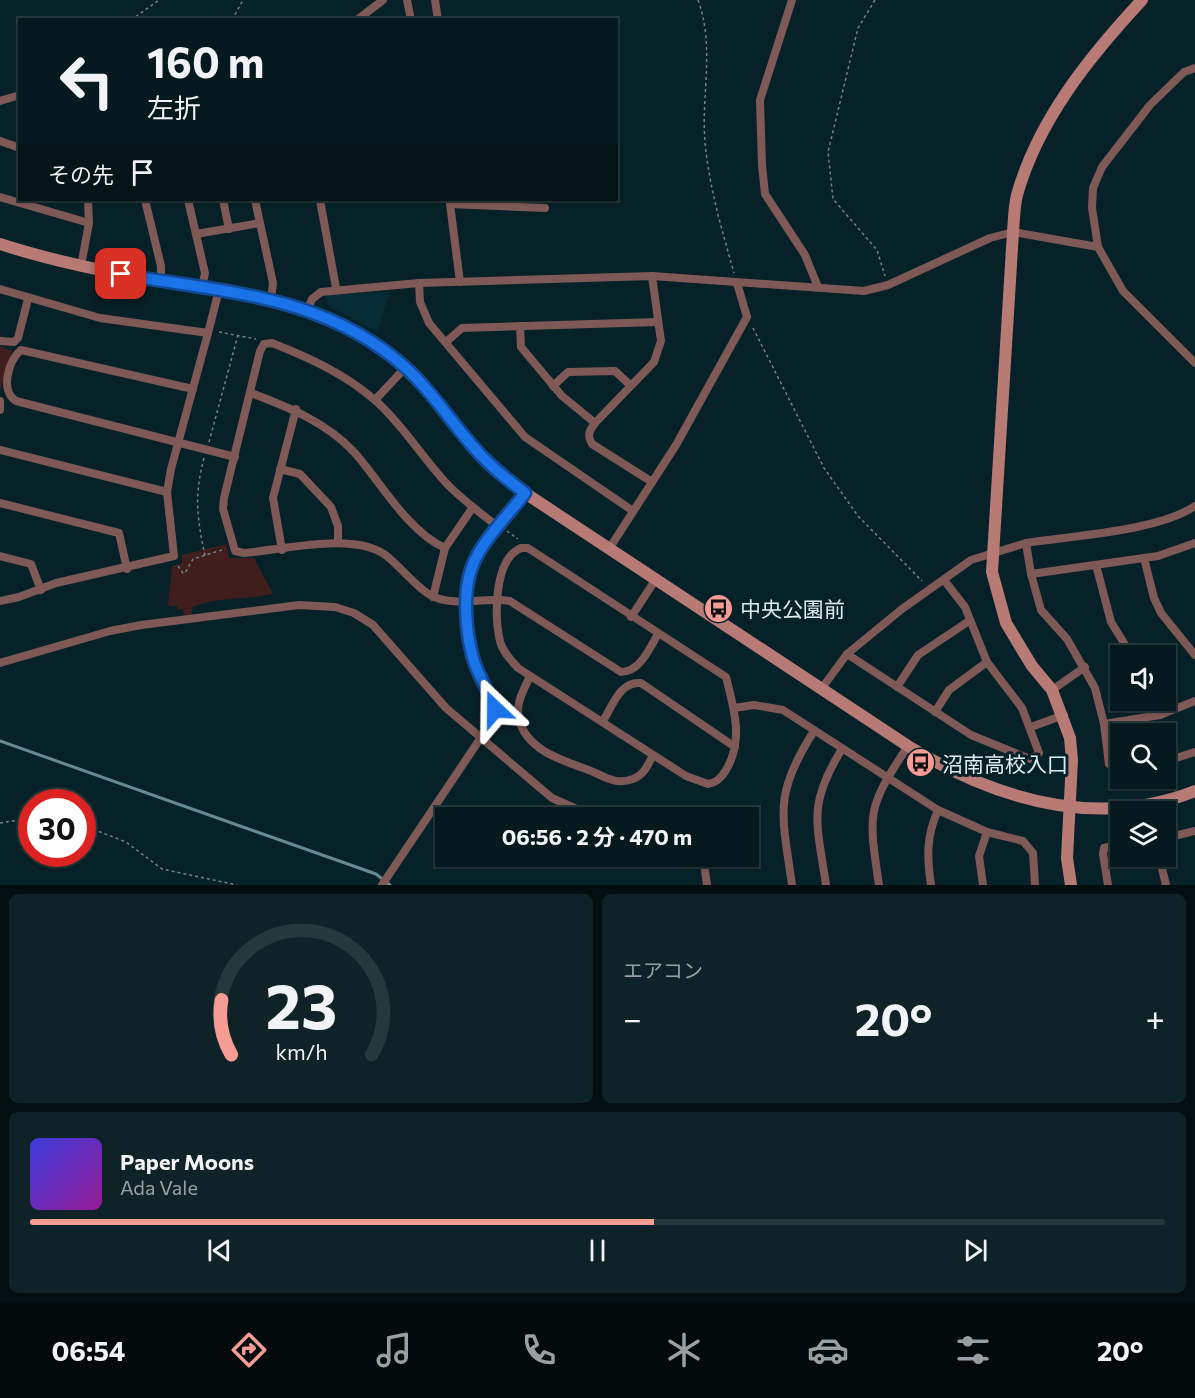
<!DOCTYPE html>
<html lang="ja">
<head>
<meta charset="utf-8">
<style>
  :root { --surface:#05191e; --page:#0e2227; --text:#f1f3f6; --muted:#97a0a4; --line:#26383c; --accent:#f59c95 }
  body { margin:0; font-family:Commissioner,"Noto Sans JP",sans-serif; background:var(--page); color:var(--text); height:100vh; display:flex; flex-direction:column; font-size:22px; white-space:nowrap }
  * { box-sizing:border-box; margin:0 }
  p { font-size:20px; color:var(--muted) }
  .icon { flex:none; width:33px; height:33px; fill:none; stroke:currentColor; stroke-width:2; stroke-linecap:round; stroke-linejoin:round }
  .map { position:relative; height:885px; overflow:hidden }
  .side { display:flex; flex-direction:column; gap:9px; padding:9px; background:#030e10; flex:1 }
  .side>* { flex:none }
  .hud { position:absolute; left:18px; top:18px; width:600px; height:183px; border-radius:0px; box-shadow:0 2px 4px #0004,0 0 0 2px var(--line); background:#05191e; color:var(--text); overflow:hidden }
  .controls { position:absolute; left:1110px; top:645px; display:grid; gap:12px }
  .controls a { display:grid; place-items:center; width:66px; height:66px; border-radius:0px; background:var(--surface); box-shadow:0 2px 4px #0004,0 0 0 2px var(--line); font-size:30px }
  .speed { position:absolute; left:18px; top:789px; display:flex; gap:12px; font-size:30px; font-weight:700; text-align:center }
  .speed>* { display:grid; place-content:center; width:78px; height:78px; border-radius:50%; background:var(--surface); box-shadow:0 2px 4px #0004,0 0 0 2px var(--line); line-height:1 }
  .speed .limit { border:9px solid #d22; background:#fff; color:#111 }
  .pin { position:absolute; display:grid; place-items:center; width:51px; height:51px; color:#fff; margin:-26px; border-radius:12px; box-shadow:0 3px 9px #0006 }
  .me { position:absolute; width:66px; margin:-33px; rotate:337deg; stroke-linejoin:round; filter:drop-shadow(0 0 4px #0008) }
  .turn { display:flex; align-items:center; gap:21px; height:126px; padding:0 30px; font-size:27px }
  .turn .icon { width:78px; height:78px; stroke-width:2.5 }
  .turn b { display:block; font-size:42px; line-height:51px }
  .then { display:flex; align-items:center; height:57px; padding:0 30px; background:#0003; gap:12px; font-size:22px }
  .big { font-size:45px; font-weight:700; line-height:1.1 }
  .side .widget { flex:1; display:flex; flex-direction:column; justify-content:center; gap:9px; min-width:0; padding:0 21px; border-radius:9px; background:var(--page) }
  .side .dial { align-items:center; gap:0 }
  .dial svg { height:156px; overflow:visible; fill:none; stroke:var(--line); stroke-width:7; stroke-linecap:round; text-anchor:middle }
  .dial text { fill:var(--text); stroke:none }
  .song { display:flex; align-items:center; gap:18px }
  .cover { width:72px; height:72px; border-radius:9px; background:linear-gradient(135deg,hsl(240 70% 55%),hsl(300 70% 35%)) }
  .played { height:6px; border-radius:3px; background:linear-gradient(90deg,var(--accent) 55%,var(--line) 55%) }
  .keys { display:flex; justify-content:space-around; direction:ltr }
  .heat { display:flex; justify-content:space-between; align-items:center; font-size:33px; direction:ltr }
  .side .tiles { flex:1; display:grid; gap:9px; grid-template-columns:1fr 1fr }
  .widget:last-child { grid-column:span 2 }
  .trip { position:absolute; left:435px; top:807px; width:324px; height:60px; border-radius:0px; background:var(--surface); box-shadow:0 2px 4px #0004,0 0 0 2px var(--line); font-weight:700; line-height:60px; text-align:center }
  .tab-bar { display:flex; height:96px; justify-content:space-around; align-items:center; background:#020a0c; color:var(--muted) }
  .tab-bar .icon { width:42px; height:42px }
  .tab-bar .active { color:var(--accent) }
  .tab-bar b { font-size:27px; color:var(--text) }
  .map>svg:first-child { display:block }
  .built { fill:#052b34 }
  .green { fill:#3f1e1c }
  .lines { fill:none; stroke-linecap:round; stroke-linejoin:round }
  .stream { stroke:#678b95; stroke-width:3 }
  .path { stroke:#6f8389; stroke-width:1.5; stroke-dasharray:3 3; stroke-linecap:butt }
  .street { stroke:#7f5956; stroke-width:8 }
  .secondary { stroke:#b77a75; stroke-width:12 }
  .route-casing { stroke:#114b97; stroke-width:15 }
  .route { stroke:#1a73e8; stroke-width:10 }
  .labels { text-anchor:middle; dominant-baseline:central; stroke-width:6; stroke-linejoin:round; paint-order:stroke }
  .poi-label { font-size:21px; fill:#ddecf0; stroke:#072128; text-anchor:start }
</style>
</head>
<body>
<div class="map">
<svg width="1195" height="885" viewBox="0 0 1195 885">
  <rect width="100%" height="100%" fill="#072128"/>
  <polygon class="built" points="390,292 378,332 330,307 326,301 326,295"/>
  <g class="green">
    <polygon points="0,346 12,351 0,391"/>
    <path d="M 227,544 L 229,558 L 254,558 L 273,594 C 246,600 219,596 193,607 L 191,615 L 184,616 L 183,609 L 178,610 L 177,606 L 168,606 L 172,566 L 182,563 L 181,555 Z"/>
  </g>
  <g class="lines">
    <polyline class="stream" points="0,741 376,874 390,885"/>
    <g class="path">
      <path d="M 698,0 C 715,46 701,95 705,142 C 709,187 722,230 734,273"/>
      <polyline points="875,0 858,28 828,152 833,199 877,250 885,276"/>
      <polyline points="131,20 159,0"/>
      <polyline points="232,20 243,0"/>
      <polyline points="753,328 824,468 858,516 922,581"/>
      <polyline points="219,332 256,339"/>
      <polyline points="209,442 238,335"/>
      <path d="M 204,458 C 194,496 197,517 205,556"/>
      <polyline points="507,531 518,539"/>
      <polyline points="178,566 183,573 185,573 193,559 225,549"/>
      <polyline points="0,823 32,818"/>
      <polyline points="82,825 126,842 162,869 237,885"/>
    </g>
    <g class="street">
      <polyline points="407,0 411,20"/>
      <polyline points="435,0 438,20"/>
      <polyline points="792,0 760,100 762,165 765,194 805,255 818,287"/>
      <polyline points="357,20 383,0"/>
      <polyline points="1195,68 1184,72 1150,105 1102,167 1093,188 1092,208 1098,247 1123,291 1195,363"/>
      <polyline points="0,101 20,95"/>
      <polyline points="0,141 20,148"/>
      <polyline points="0,197 89,223"/>
      <polyline points="145,200 161,266 161,281"/>
      <polyline points="188,200 205,273 202,287"/>
      <polyline points="223,200 229,229"/>
      <polyline points="255,200 273,283 271,299"/>
      <polyline points="320,200 336,288"/>
      <polyline points="196,234 260,223"/>
      <polyline points="81,266 89,223 88,200"/>
      <polyline points="460,282 450,204 545,208"/>
      <polyline points="419,283 420,302 429,323 525,437 633,511"/>
      <polyline points="0,289 100,318 208,333 171,469 167,492 0,450"/>
      <polyline points="308,309 312,299 321,292 419,283 652,276 864,291 888,285 990,238 1013,232 1098,247"/>
      <polyline points="520,326 521,347 562,396 595,423"/>
      <polyline points="208,333 219,290"/>
      <polyline points="0,341 14,342 18,338 28,299"/>
      <polyline points="446,342 462,328 658,322"/>
      <polyline points="553,386 568,372 615,371 630,385"/>
      <path d="M 193,389 L 21,350 C 8,361 0,391 16,401 L 235,457"/>
      <path d="M 251,393 C 288,407 326,422 354,452 C 380,481 408,532 445,548"/>
      <polyline points="375,400 405,368"/>
      <polyline points="0,401 0,410"/>
      <polyline points="280,469 300,474 331,507 338,526 338,543"/>
      <path d="M 652,482 L 592,444 C 587,435 589,431 595,423 L 654,362 L 661,341 L 652,276"/>
      <polyline points="0,503 119,533 127,569"/>
      <path d="M 498,527 C 482,514 464,501 449,486 C 423,459 404,426 376,401 C 345,374 310,358 272,343 L 264,344 L 260,351 L 224,498 L 223,509 L 235,551 L 244,553 C 283,550 351,532 384,554 C 400,565 420,593 437,598 C 459,606 486,597 510,601 L 621,672 C 640,672 649,649 658,634"/>
      <path d="M 1026,543 C 1071,536 1159,531 1195,506"/>
      <path d="M 521,548 L 528,548 L 726,677 C 734,709 744,740 726,770 C 722,777 717,783 708,784 L 686,776 L 518,668 C 511,660 502,651 500,641 C 494,617 494,559 521,548 Z"/>
      <polyline points="609,549 676,445 747,317 737,283"/>
      <polyline points="282,550 273,498 296,409"/>
      <polyline points="0,556 31,564 41,590"/>
      <polyline points="1144,558 1154,598 1161,613 1195,655"/>
      <polyline points="1096,565 1111,622 1132,656"/>
      <polyline points="1031,574 1041,610 1067,639 1095,688 1104,724 1109,764 1115,769 1120,769"/>
      <polyline points="433,597 445,548 473,507"/>
      <polyline points="0,601 19,597 56,583 174,556 167,492"/>
      <polyline points="631,617 656,579"/>
      <polyline points="847,654 971,735 1030,759 1039,753 1022,708 987,662 965,607 944,580"/>
      <polyline points="0,663 110,631 141,625 299,605 335,607 354,613 373,625 446,708 552,798 590,815 649,813 676,818"/>
      <path d="M 530,676 C 524,690 515,703 519,719 C 526,749 560,760 586,769 C 603,775 614,786 633,779 C 644,775 648,765 653,755"/>
      <polyline points="897,687 918,655 969,621"/>
      <polyline points="822,688 847,654 902,609 971,560 1026,543 1031,574 1158,556 1195,543"/>
      <polyline points="1052,690 1085,667"/>
      <polyline points="1158,700 1160,715"/>
      <polyline points="734,708 754,705 783,710 938,810 987,832 1023,841 1033,853 1035,885"/>
      <polyline points="935,712 949,690 987,662"/>
      <path d="M 603,721 C 613,705 620,681 641,683 L 735,747"/>
      <polyline points="1104,724 1160,715 1195,701"/>
      <polyline points="1031,727 1064,715"/>
      <polyline points="1166,761 1195,752"/>
      <polyline points="1166,838 1195,831"/>
      <polyline points="703,856 707,885"/>
      <polyline points="1159,856 1166,885"/>
      <path d="M 382,885 L 494,718 C 495,695 479,679 473,658 C 466,632 462,593 472,567 C 481,541 508,515 525,493"/>
      <path d="M 792,885 C 782,813 773,795 814,731"/>
      <path d="M 826,885 C 817,823 807,805 842,749"/>
      <path d="M 879,885 C 868,812 867,808 908,746"/>
      <path d="M 931,885 C 927,857 926,837 938,810"/>
      <polyline points="983,885 979,856 987,832"/>
      <polyline points="1108,885 1103,854 1104,848 1120,844"/>
    </g>
    <g class="secondary">
      <path d="M 0,244 C 52,261 106,272 160,281 C 238,294 314,301 380,348 C 420,376 445,415 477,451 C 491,467 508,479 525,493 L 908,746 C 995,799 1095,830 1195,791"/>
      <path d="M 1071,885 L 1067,858 L 1072,760 L 1070,738 L 1052,690 L 1032,666 L 1006,623 L 992,572 L 1013,232 C 1014,220 1014,207 1017,195 C 1038,120 1090,56 1142,0"/>
    </g>
  </g>
  <g class="lines">
    <defs>
      <path id="route" d="M 121,274 C 223,293 324,294 406,368 C 433,392 452,424 477,451 C 491,467 508,480 525,493 C 508,516 481,541 472,567 C 462,593 466,633 473,658 C 478,676 489,691 495,709"/>
    </defs>
    <use href="#route" class="route-casing"/>
    <use href="#route" class="route"/>
  </g>
  <defs>
    <symbol id="bus-disc" viewBox="-11 -11 22 22"><circle r="9.5" fill="#f59c95" stroke="#072128"/><path d="M-5-6H5V4H4V6H2V4H-2V6H-4V4H-5ZM-3.5-4V0h7V-4ZM-3.5 1.2v1.5H-2V1.2ZM2 1.2v1.5H3.5V1.2Z" fill="#111"/></symbol>
  </defs>
  <g fill-rule="evenodd">
    <use href="#bus-disc" x="702" y="592" width="33" height="33"/>
    <use href="#bus-disc" x="904" y="746" width="33" height="33"/>
  </g>
  <g class="labels">
    <g class="poi-label">
      <text x="740" y="608">中央公園前</text>
      <text x="942" y="763">沼南高校入口</text>
    </g>
  </g>
</svg>
<div class="controls">
<a><svg class="icon" aria-label="sound" viewBox="0 0 24 24"><path d="M4 9h4l5-4v14l-5-4H4zM17 9q2 3 0 6"/></svg></a>
<a><svg class="icon" aria-label="search" viewBox="0 0 24 24"><circle cx="10" cy="10" r="6"/><path d="M15 15l6 6"/></svg></a>
<a><svg class="icon" aria-label="layers" viewBox="0 0 24 24"><path d="M12 4l9 5-9 5-9-5zM3 14l9 5 9-5"/></svg></a>
</div>
<div class="speed"><div class="limit">30</div></div>
<div class="pin" style="left:121px;top:274px;background:#d93025"><svg class="icon" aria-label="arrive" viewBox="0 0 24 24"><path d="M6 21V4h12l-3 4 3 4H6"/></svg></div>
<svg class="me" style="left:495px;top:709px" viewBox="-20 -20 40 40"><path d="M0-17L14 15 0 8-14 15z" fill="#1a73e8" stroke="#fff" stroke-width="4"/></svg>
<div class="trip">06:56 · 2 分 · 470 m</div>
<div class="hud">
<div class="turn"><svg class="icon" aria-label="left" viewBox="0 0 24 24"><path d="M17 20v-9H6M10 6l-5 5 5 5"/></svg><div><b>160 m</b>左折</div></div>
<div class="then">その先<svg class="icon" aria-label="arrive" viewBox="0 0 24 24"><path d="M6 21V4h12l-3 4 3 4H6"/></svg></div>
</div>
</div>
<section class="side">
<div class="tiles">
<div class="widget dial"><svg viewBox="0 0 100 80">
<path d="M14 69A42 42 0 1 1 86 69"/>
<path d="M14 69A42 42 0 0 1 9 41" stroke="#f59c95"/>
<text x="50" y="56" font-size="32" font-weight="700">23</text>
<text x="50" y="72" font-size="11">km/h</text>
</svg></div>
<div class="widget"><p>エアコン</p>
<div class="heat"><a>−</a><b class="big">20°</b><a>+</a></div>
</div>
<div class="widget">
<div class="song"><i class="cover"></i><div><b>Paper Moons</b><p>Ada Vale</p></div></div>
<div class="played"></div>
<div class="keys"><svg class="icon" aria-label="previous" viewBox="0 0 24 24"><path d="M18 5L8 12l10 7zM5 5v14"/></svg><svg class="icon" aria-label="pause" viewBox="0 0 24 24"><path d="M8 5v14M16 5v14"/></svg><svg class="icon" aria-label="next" viewBox="0 0 24 24"><path d="M6 5l10 7-10 7zM19 5v14"/></svg></div>
</div>
</div>
</section>
<nav class="tab-bar">
<b>06:54</b>
<svg class="icon active" aria-label="directions" viewBox="0 0 24 24"><path d="M12 3l9 9-9 9-9-9zM9 14v-3h6M13 9l2 2-2 2"/></svg>
<svg class="icon" aria-label="music" viewBox="0 0 24 24"><path d="M9 18V5l10-2v13"/><circle cx="6" cy="18" r="3"/><circle cx="16" cy="16" r="3"/></svg>
<svg class="icon" aria-label="phone" viewBox="0 0 24 24"><path d="M5 4h4l2 5-3 2q2 4 5 5l2-3 5 2v4C11 20 4 13 5 4z"/></svg>
<svg class="icon" aria-label="climate" viewBox="0 0 24 24"><path d="M12 3v18M4 7l16 10M4 17L20 7"/></svg>
<svg class="icon" aria-label="car" viewBox="0 0 24 24"><path d="M5 17H2v-5l4-1 3-4h7l3 4 3 1v5h-3M9 17h6M6 11h13"/><circle cx="7" cy="17" r="2"/><circle cx="17" cy="17" r="2"/></svg>
<svg class="icon" aria-label="filters" viewBox="0 0 24 24"><path d="M4 7h16M4 17h16"/><circle cx="9" cy="7" r="2"/><circle cx="15" cy="17" r="2"/></svg>
<b>20°</b>
</nav>
</body>
</html>
